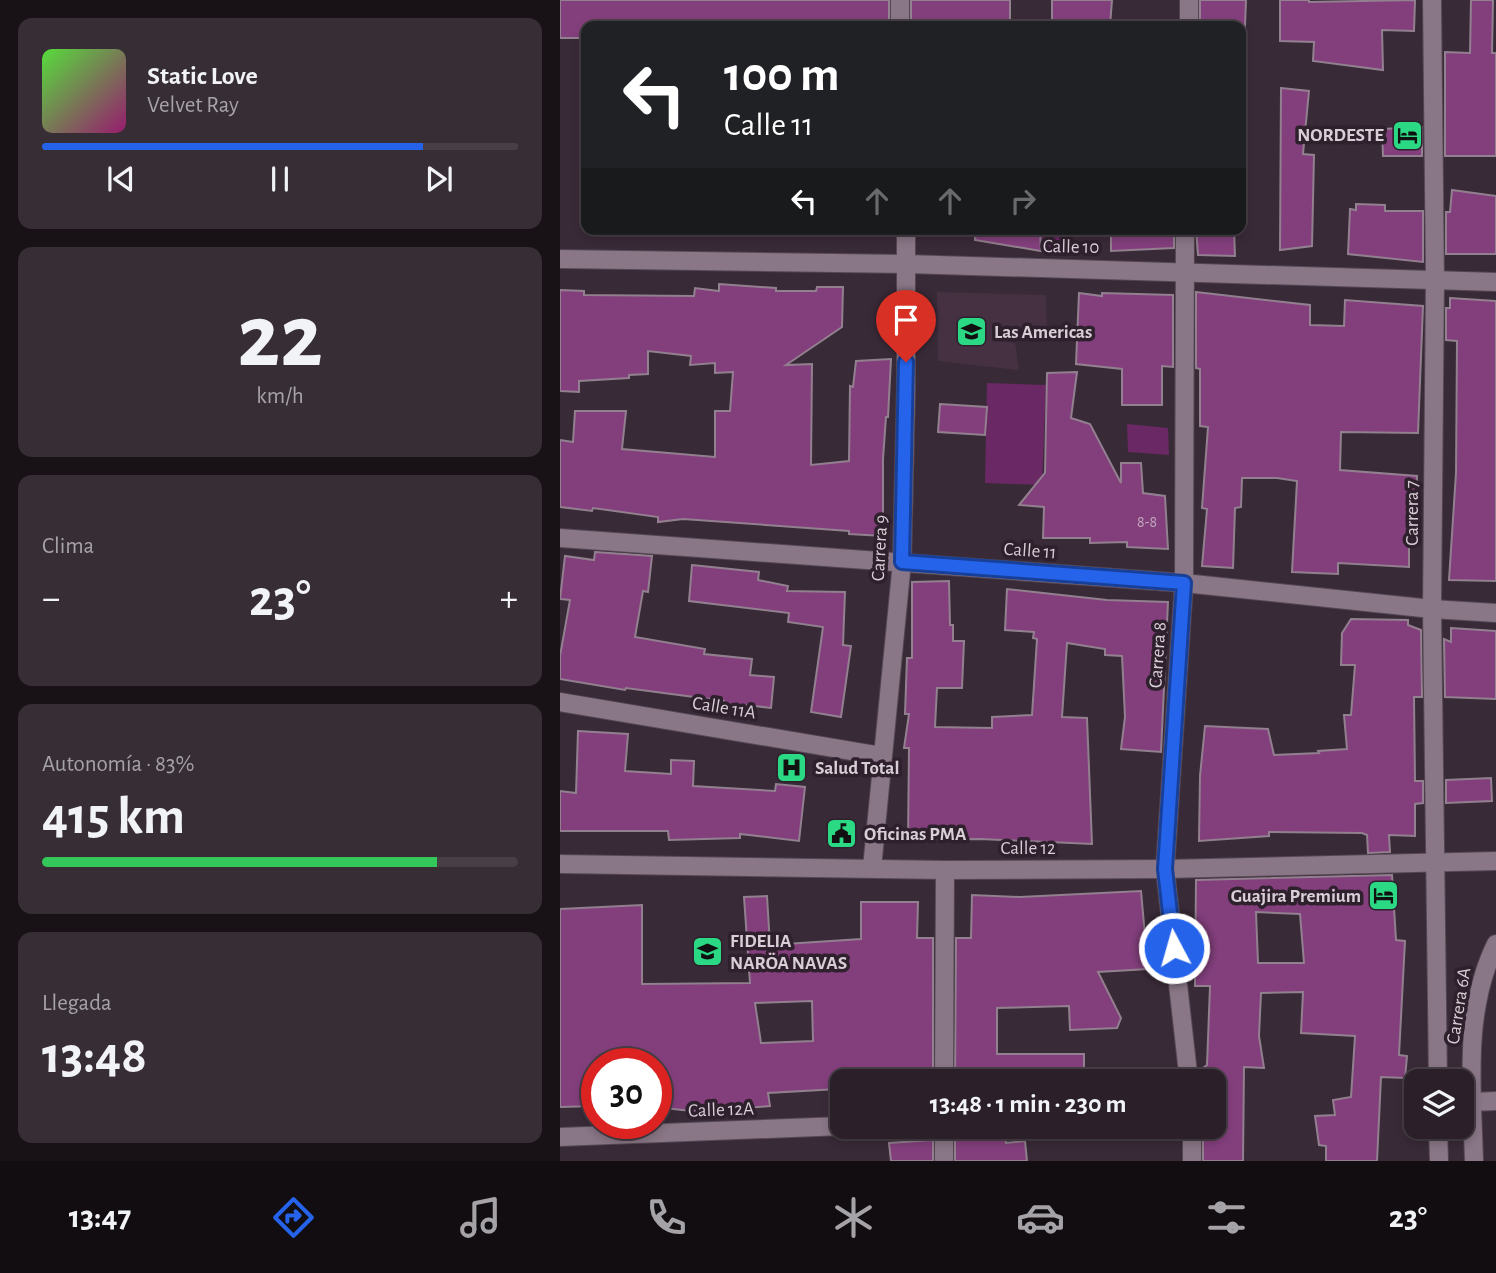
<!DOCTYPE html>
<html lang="es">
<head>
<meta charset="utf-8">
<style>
  :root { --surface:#2b2029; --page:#372d35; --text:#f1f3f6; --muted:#a6a3a8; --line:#473e46; --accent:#2563eb }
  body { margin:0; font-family:"Alegreya Sans",sans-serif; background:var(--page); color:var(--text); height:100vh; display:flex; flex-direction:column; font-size:26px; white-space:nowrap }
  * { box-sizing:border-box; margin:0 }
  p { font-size:23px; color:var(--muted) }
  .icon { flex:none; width:38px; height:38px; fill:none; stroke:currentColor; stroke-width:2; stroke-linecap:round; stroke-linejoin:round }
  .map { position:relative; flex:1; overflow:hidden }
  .drawer { display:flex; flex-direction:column; gap:18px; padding:18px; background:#181217; width:560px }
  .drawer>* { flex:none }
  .guide { position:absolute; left:21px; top:21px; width:665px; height:214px; border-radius:14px; box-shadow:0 4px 10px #0003,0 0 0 2px var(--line); background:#202124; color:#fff; overflow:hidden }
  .controls { position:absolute; left:844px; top:1069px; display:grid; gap:14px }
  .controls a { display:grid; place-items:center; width:70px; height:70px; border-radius:14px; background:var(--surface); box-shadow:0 4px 10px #0003,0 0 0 2px var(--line); font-size:35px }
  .speed { position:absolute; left:21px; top:1048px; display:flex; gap:14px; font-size:35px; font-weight:700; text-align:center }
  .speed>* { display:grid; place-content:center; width:91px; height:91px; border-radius:50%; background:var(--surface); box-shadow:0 4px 10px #0003,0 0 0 2px var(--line); line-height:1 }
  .speed .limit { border:10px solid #d22; background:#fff; color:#111 }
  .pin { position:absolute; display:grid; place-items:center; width:60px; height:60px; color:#fff; margin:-72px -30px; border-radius:50% 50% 50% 0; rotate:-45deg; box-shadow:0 0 7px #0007 }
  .pin .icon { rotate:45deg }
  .me { position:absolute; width:77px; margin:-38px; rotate:354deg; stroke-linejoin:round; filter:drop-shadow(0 0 5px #0008) }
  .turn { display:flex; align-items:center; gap:24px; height:147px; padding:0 28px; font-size:32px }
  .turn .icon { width:91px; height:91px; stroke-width:2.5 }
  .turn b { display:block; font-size:49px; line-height:60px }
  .lanes { display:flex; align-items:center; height:66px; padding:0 28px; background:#0003; justify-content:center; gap:35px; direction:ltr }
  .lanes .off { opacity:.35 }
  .big { font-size:52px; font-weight:600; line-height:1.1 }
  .drawer .tile { flex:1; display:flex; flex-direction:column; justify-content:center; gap:10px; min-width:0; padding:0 24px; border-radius:14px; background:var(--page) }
  .drawer .dial { align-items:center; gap:0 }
  .dial b { font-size:91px; line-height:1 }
  .song { display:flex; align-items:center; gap:21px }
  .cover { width:84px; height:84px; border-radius:10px; background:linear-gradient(135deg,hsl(110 70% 55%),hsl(320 70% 35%)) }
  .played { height:7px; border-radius:4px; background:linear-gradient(90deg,var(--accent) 80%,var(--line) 80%) }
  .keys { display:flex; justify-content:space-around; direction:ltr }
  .heat { display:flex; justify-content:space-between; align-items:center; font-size:38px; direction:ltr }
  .charge { height:10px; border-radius:5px; background:linear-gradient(90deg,#34c759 83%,var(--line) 0) }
  .trip { position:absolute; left:270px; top:1069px; width:396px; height:70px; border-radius:14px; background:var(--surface); box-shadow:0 4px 10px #0003,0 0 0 2px var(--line); font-weight:600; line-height:70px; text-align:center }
  .menu { display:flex; height:112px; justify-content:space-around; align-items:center; background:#110d10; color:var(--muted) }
  .menu .icon { width:49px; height:49px }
  .menu .selected { color:var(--accent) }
  .menu b { font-size:32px; color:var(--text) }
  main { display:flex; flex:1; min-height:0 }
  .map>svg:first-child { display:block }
  .built { fill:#463143 }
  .green { fill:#6a2964 }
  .building { fill:#833f7c; stroke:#927f8f; stroke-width:2; fill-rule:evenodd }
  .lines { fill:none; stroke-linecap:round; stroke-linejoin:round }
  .minor-casing { stroke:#544752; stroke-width:20 }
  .minor { stroke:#897686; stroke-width:18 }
  .route-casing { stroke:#184099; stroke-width:18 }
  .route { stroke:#2563eb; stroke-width:12 }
  .labels { text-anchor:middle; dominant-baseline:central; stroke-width:7; stroke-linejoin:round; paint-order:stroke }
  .number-label { font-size:16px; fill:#c3aac0 }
  .poi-label { font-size:19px; font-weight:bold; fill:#d8ced6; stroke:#2f202d; text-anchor:start }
  .street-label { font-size:19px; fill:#d8ced6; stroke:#2f202d }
</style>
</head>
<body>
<main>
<section class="drawer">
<div class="tile">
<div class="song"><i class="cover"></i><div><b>Static Love</b><p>Velvet Ray</p></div></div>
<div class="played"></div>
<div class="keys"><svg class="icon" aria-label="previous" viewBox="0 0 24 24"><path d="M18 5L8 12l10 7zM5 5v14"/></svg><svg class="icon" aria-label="pause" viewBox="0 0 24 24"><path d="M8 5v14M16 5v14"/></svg><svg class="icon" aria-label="next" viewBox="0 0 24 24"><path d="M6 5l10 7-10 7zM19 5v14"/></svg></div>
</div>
<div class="tile dial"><b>22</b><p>km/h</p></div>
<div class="tile"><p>Clima</p>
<div class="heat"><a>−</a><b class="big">23°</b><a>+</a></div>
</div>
<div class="tile"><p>Autonomía · 83%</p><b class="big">415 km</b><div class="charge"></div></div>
<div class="tile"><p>Llegada</p><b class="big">13:48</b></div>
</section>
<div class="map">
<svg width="936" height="1161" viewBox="0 0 936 1161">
  <rect width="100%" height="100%" fill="#392a37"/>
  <polygon class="built" points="377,292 486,295 487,333 444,330 442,341 455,343 459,370 378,361"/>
  <g class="green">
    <polygon points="482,229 512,229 512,250 481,246"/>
    <polygon points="427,383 486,385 482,485 425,483"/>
    <polygon points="567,424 608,428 609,455 568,452"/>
  </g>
  <g class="building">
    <polygon points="0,0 329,0 329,26 26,26 26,38 0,38"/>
    <polygon points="351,0 450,0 450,26 391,26 391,21 351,21"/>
    <polygon points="492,0 552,0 550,26 492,26"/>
    <polygon points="640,0 686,0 685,26 640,26"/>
    <polygon points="720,0 749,0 749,2 855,0 854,31 822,30 823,70 753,61 754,42 720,41"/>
    <polygon points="911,0 933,0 932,53 936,53 936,156 885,156 885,52 910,53"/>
    <polygon points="721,88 749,91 743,154 754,155 752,246 720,250"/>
    <polygon points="862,127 862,156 823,156 822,129"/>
    <polygon points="892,190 936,196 936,254 886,254 886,212 890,212"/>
    <polygon points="796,204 825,205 825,211 863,211 863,262 788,254 790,209 796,210"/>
    <polygon points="416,229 480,229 481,251 415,240"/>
    <polygon points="551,229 614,229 614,248 551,251"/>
    <polygon points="636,229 674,229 675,256 638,255"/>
    <polygon points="159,284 216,288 216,291 256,291 257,287 283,287 282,327 226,365 252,364 251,465 289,461 290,386 293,387 296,361 331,359 328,417 326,417 323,459 323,536 289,534 289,531 123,519 98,522 98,517 33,508 32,511 0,507 0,440 13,442 15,411 66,411 62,449 155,457 155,411 170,411 173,372 155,373 155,363 130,365 131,356 88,351 88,374 69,375 69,378 19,381 19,392 0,391 0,290 24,291 24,295 134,296 135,288 159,291"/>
    <polygon points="636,292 750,305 750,325 784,326 785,300 863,306 858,433 781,432 780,470 857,476 855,534 849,534 849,567 778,563 778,574 732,572 737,481 717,478 682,478 681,507 675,508 673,568 642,566 647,509 642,508 648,427 640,426 640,369 636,368"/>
    <polygon points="519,293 542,296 542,293 613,295 613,367 602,366 602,405 562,405 562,369 516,364"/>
    <polygon points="890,298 936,301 936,581 889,580 896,473 897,341 886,340 886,308 890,308"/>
    <polygon points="517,372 511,418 530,424 561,483 561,463 581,463 583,493 605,496 608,549 567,547 567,542 530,543 530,538 483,538 484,507 459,505 485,473 487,373"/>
    <polygon points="380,404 427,407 425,435 378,432"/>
    <polygon points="35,552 92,556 88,592 83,591 75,637 145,649 144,654 192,659 190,675 214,677 211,708 187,705 186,708 164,706 164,701 66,688 65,690 0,679 0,656 10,600 0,599 5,556 34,560"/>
    <polygon points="132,565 199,572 198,580 228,586 227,591 285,592 283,645 291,646 281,717 251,712 263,627 228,622 229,613 129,601"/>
    <polygon points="389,581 390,625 393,625 393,641 404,641 402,688 377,688 375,727 432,728 432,717 472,715 477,639 473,638 474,632 445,630 447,589 547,600 608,602 601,752 561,749 565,717 562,656 545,655 545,649 507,643 502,717 527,718 532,844 420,839 348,840 349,748 344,748 349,714 345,714 347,658 352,658 352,582"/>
    <polygon points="791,619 848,620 848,625 861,630 862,697 854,697 855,781 863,781 863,803 855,804 855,836 829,835 830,852 808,853 807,835 802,833 709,832 709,836 639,841 640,776 645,726 708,729 714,755 759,753 758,751 787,749 784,715 791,715 795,665 781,665 782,633"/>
    <polygon points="891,628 936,631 936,699 885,697 884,639 891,642"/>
    <polygon points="18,731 68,734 65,771 111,774 111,760 134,761 133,786 215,791 216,784 245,787 239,841 180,834 180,838 109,840 108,831 0,831 0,791 16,793"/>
    <polygon points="931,778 932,801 886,803 886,780"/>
    <path d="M 832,875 L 836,940 L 845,941 L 839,1055 L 847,1056 L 845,1078 L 821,1077 L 817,1161 L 766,1161 L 766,1146 L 759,1145 L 755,1116 L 775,1115 L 773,1100 L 791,1097 L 795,1036 L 741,1033 L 743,992 L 701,993 L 699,1036 L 704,1068 L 684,1067 L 683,1161 L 643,1161 L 643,1127 L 653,1127 L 653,1082 L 640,1082 L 639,1071 L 647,1065 L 650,986 L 635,986 L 636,880 ZM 696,912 L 740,914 L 744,963 L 698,963 Z"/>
    <polygon points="581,891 588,969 538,972 561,1018 557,1028 510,1030 509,1006 437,1008 437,1054 524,1054 524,1081 488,1081 488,1077 435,1076 435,1082 395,1082 396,938 411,938 412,895 460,897"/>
    <path d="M 207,896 L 210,945 L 301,939 L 301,902 L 358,902 L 357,938 L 373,938 L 373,1082 L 278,1082 L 278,1089 L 208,1093 L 210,1106 L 140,1112 L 96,1107 L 96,1064 L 37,1064 L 37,1106 L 0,1107 L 0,909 L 82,905 L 82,984 L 190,983 L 184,897 ZM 252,1001 L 253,1041 L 201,1043 L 195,1003 Z"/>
    <polygon points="445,1135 446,1143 465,1141 467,1161 395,1161 395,1138"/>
    <polygon points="373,1140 373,1161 331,1161 329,1143"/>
  </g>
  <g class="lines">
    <defs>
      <g id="minor">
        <polyline points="340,0 340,26"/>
        <polyline points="872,0 875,280 872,609 878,1082"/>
        <polyline points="629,26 629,0"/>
        <polyline points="625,229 624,583 605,869 629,1082"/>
        <polyline points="0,259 347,264 936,282"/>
        <polyline points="0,538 624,583 872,609 936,613"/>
        <polyline points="0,702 321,756"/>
        <polyline points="0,864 385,870 605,869 936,861"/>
        <polyline points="312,868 342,562 346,386 346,229"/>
        <polyline points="384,1082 385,870"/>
        <polyline points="912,1102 936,1101"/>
        <polyline points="632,1127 632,1161"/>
        <polyline points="878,1127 879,1161"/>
        <polyline points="0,1137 282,1126"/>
        <polyline points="384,1161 384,1127"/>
        <path d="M 914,1161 C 912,1089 903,1011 936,944"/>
      </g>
    </defs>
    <use href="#minor" class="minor-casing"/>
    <use href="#minor" class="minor"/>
  </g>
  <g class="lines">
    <defs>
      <polyline id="route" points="346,362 342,562 624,583 605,869 614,948"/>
    </defs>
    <use href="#route" class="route-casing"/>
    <use href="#route" class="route"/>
  </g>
  <defs>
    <symbol id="hotel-square" viewBox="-11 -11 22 22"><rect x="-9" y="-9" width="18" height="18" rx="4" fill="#2bd884" stroke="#2f202d"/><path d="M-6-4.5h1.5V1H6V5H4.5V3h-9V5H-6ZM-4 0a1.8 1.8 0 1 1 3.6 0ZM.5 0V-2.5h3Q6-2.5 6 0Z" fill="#111"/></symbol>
    <symbol id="school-square" viewBox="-11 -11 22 22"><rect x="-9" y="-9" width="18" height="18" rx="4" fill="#2bd884" stroke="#2f202d"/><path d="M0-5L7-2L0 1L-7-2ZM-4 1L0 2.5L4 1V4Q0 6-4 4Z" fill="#111"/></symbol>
    <symbol id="hospital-square" viewBox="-11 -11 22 22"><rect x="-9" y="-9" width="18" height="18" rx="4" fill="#2bd884" stroke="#2f202d"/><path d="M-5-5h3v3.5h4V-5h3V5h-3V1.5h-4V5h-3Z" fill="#111"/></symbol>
    <symbol id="civic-square" viewBox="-11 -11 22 22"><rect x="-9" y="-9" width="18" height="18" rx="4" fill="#2bd884" stroke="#2f202d"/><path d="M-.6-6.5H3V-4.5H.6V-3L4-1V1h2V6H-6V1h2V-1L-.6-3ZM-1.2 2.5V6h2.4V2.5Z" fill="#111"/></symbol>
  </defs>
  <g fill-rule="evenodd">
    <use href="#hotel-square" x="830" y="118" width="35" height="35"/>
    <use href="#school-square" x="394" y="314" width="35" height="35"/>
    <use href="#hospital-square" x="214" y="750" width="35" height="35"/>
    <use href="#civic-square" x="264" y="816" width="35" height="35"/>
    <use href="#hotel-square" x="806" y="878" width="35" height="35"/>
    <use href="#school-square" x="130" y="934" width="35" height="35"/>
  </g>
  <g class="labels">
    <g class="number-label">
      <text x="587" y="522">8-8</text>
    </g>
    <g class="poi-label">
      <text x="824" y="135" text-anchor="end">NORDESTE</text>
      <text x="434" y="332">Las Americas</text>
      <text x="255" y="768">Salud Total</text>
      <text x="304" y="834">Oficinas PMA</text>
      <text x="801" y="896" text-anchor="end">Guajira Premium</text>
      <text x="170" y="941">FIDELIA<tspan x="170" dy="22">NARÖA NAVAS</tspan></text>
    </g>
    <g class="street-label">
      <text transform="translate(511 247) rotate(1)">Calle 10</text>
      <text transform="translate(852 513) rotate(-90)">Carrera 7</text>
      <text transform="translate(320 548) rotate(-87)">Carrera 9</text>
      <text transform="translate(470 551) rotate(4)">Calle 11</text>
      <text transform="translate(598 655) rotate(-86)">Carrera 8</text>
      <text transform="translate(164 708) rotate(9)">Calle 11A</text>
      <text x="468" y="848">Calle 12</text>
      <text transform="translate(899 1006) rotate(-81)">Carrera 6A</text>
      <text transform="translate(161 1110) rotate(-2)">Calle 12A</text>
    </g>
  </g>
</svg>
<div class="controls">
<a><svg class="icon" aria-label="layers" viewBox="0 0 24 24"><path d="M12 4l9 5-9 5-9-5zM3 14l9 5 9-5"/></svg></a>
</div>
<div class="speed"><div class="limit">30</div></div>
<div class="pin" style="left:346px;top:362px;background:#d93025"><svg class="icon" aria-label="arrive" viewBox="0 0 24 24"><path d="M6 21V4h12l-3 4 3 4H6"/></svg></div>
<svg class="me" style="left:614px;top:948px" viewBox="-20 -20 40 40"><circle r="17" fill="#2563eb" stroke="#fff" stroke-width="3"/><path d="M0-11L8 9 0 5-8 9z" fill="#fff"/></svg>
<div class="trip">13:48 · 1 min · 230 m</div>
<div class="guide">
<div class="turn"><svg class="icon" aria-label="left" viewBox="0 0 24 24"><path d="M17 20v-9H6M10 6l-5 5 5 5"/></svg><div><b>100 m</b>Calle 11</div></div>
<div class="lanes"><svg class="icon" aria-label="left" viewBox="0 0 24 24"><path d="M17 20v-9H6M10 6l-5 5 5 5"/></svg><svg class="icon off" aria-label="ahead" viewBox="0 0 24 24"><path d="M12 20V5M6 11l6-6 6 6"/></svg><svg class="icon off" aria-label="ahead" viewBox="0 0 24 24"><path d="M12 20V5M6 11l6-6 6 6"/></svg><svg class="icon off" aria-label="right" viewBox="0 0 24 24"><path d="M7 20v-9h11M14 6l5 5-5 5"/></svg></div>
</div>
</div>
</main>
<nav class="menu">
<b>13:47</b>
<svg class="icon selected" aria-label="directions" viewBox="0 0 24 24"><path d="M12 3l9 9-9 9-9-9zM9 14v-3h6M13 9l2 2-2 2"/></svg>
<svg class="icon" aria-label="music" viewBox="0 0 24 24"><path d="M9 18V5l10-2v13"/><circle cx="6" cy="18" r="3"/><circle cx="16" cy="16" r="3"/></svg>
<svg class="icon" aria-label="phone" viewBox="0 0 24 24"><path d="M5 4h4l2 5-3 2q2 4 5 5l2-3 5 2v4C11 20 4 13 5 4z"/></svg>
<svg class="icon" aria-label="climate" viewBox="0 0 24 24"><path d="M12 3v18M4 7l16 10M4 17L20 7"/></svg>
<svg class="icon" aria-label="car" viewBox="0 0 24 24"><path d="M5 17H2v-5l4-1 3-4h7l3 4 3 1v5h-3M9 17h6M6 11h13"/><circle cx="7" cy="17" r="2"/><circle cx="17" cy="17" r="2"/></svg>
<svg class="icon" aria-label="filters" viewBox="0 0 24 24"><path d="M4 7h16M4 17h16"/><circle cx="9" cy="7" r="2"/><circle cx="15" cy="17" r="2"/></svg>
<b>23°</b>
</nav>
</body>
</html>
